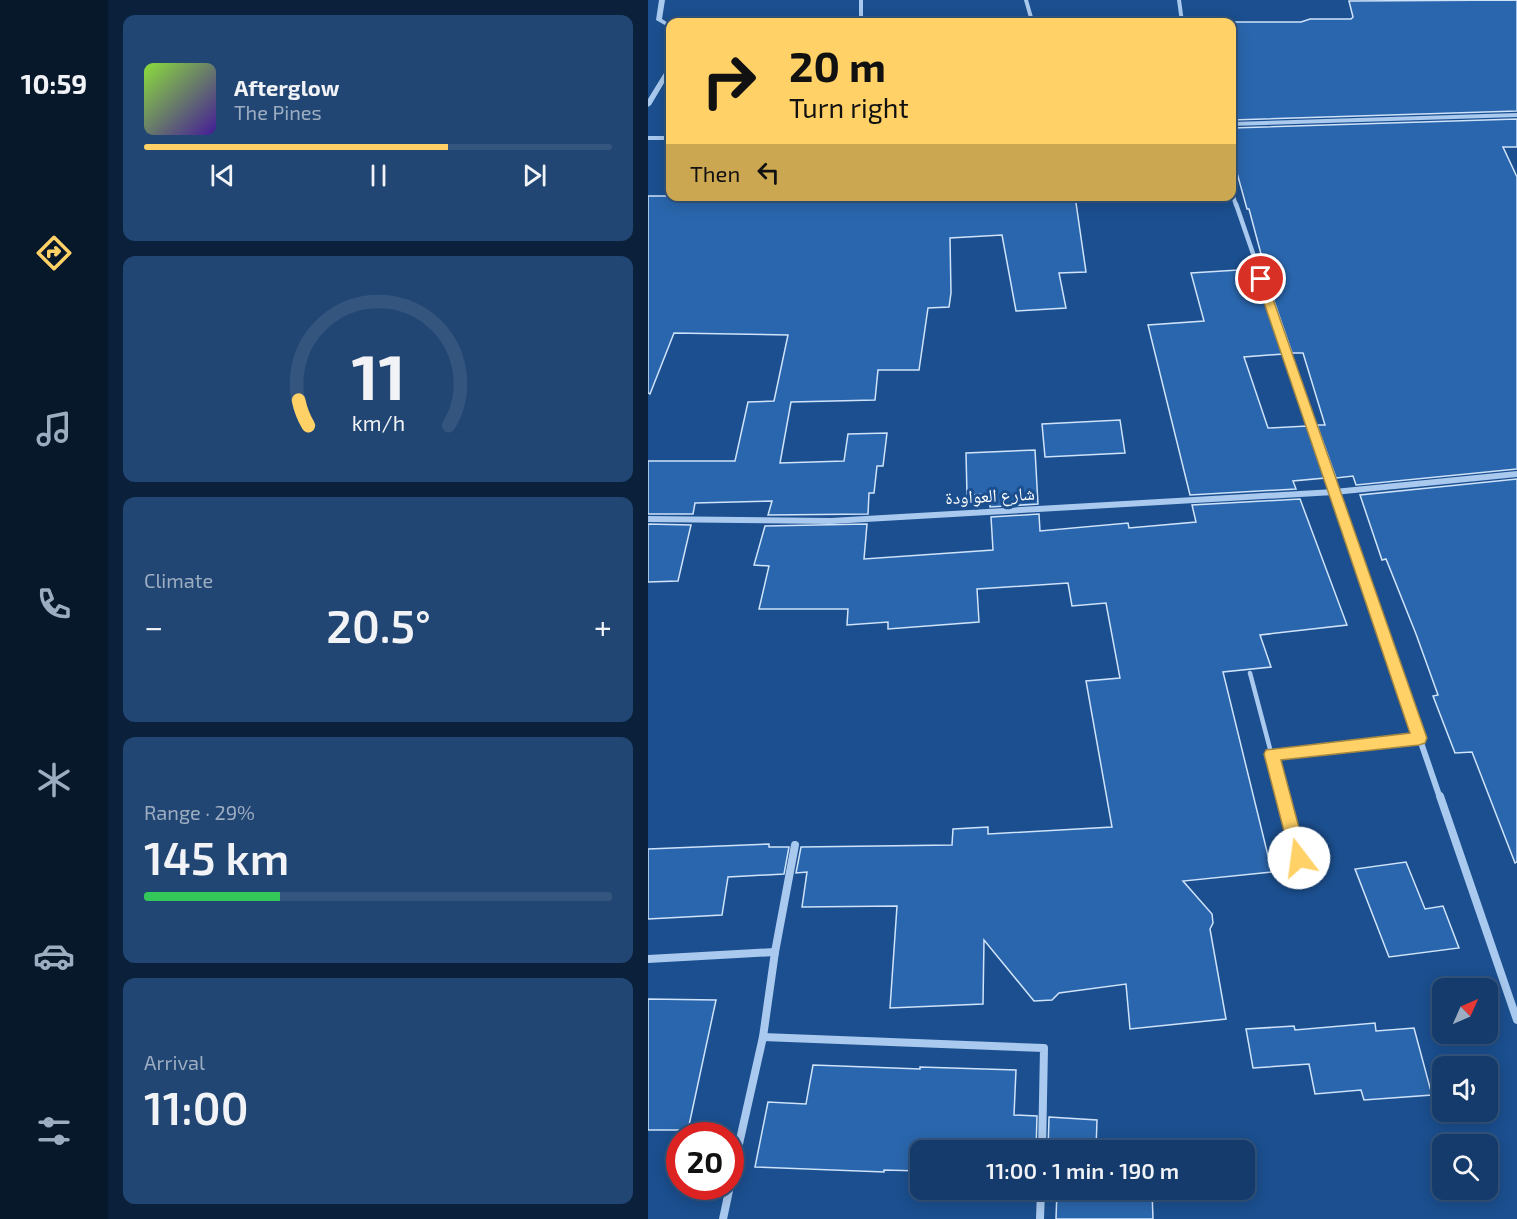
<!DOCTYPE html>
<html lang="en">
<head>
<meta charset="utf-8">
<style>
  :root { --surface:#143b6b; --page:#214673; --text:#f1f3f6; --muted:#9dadc1; --line:#33557e; --accent:#ffd166 }
  body { margin:0; font-family:"Exo 2","Noto Naskh Arabic",sans-serif; background:var(--page); color:var(--text); height:100vh; display:flex; flex-direction:column; font-size:22px; white-space:nowrap }
  * { box-sizing:border-box; margin:0 }
  p { font-size:20px; color:var(--muted) }
  .icon { flex:none; width:33px; height:33px; fill:none; stroke:currentColor; stroke-width:2; stroke-linecap:round; stroke-linejoin:round }
  .map { position:relative; flex:1; overflow:hidden }
  .details { display:flex; flex-direction:column; gap:15px; padding:15px; background:#0b203b; width:540px }
  .details>* { flex:none }
  .banner { position:absolute; left:18px; top:18px; width:570px; height:183px; border-radius:12px; box-shadow:0 3px 15px #0003,0 0 0 2px var(--line); background:#ffd166; color:#111; overflow:hidden }
  .needle { width:39px; rotate:45deg }
  .buttons { position:absolute; left:784px; top:978px; display:grid; gap:12px }
  .buttons a { display:grid; place-items:center; width:66px; height:66px; border-radius:12px; background:var(--surface); box-shadow:0 3px 15px #0003,0 0 0 2px var(--line); font-size:30px }
  .speed { position:absolute; left:18px; top:1122px; display:flex; gap:12px; font-size:30px; font-weight:700; text-align:center }
  .speed>* { display:grid; place-content:center; width:78px; height:78px; border-radius:50%; background:var(--surface); box-shadow:0 3px 15px #0003,0 0 0 2px var(--line); line-height:1 }
  .speed .limit { border:9px solid #d22; background:#fff; color:#111 }
  .pin { position:absolute; display:grid; place-items:center; width:51px; height:51px; color:#fff; margin:-26px; border:3px solid #fff; border-radius:50%; box-shadow:0 2px 6px #0007 }
  .me { position:absolute; width:66px; margin:-33px; rotate:345deg; stroke-linejoin:round; filter:drop-shadow(0 0 4px #0008) }
  .turn { display:flex; align-items:center; gap:21px; height:126px; padding:0 24px; font-size:27px }
  .turn .icon { width:78px; height:78px; stroke-width:2.5 }
  .turn b { display:block; font-size:42px; line-height:51px }
  .then { display:flex; align-items:center; height:57px; padding:0 24px; background:#0003; gap:12px; font-size:22px }
  .big { font-size:45px; font-weight:600; line-height:1.1 }
  .details .card { flex:1; display:flex; flex-direction:column; justify-content:center; gap:9px; min-width:0; padding:0 21px; border-radius:12px; background:var(--page) }
  .details .dial { align-items:center; gap:0 }
  .dial svg { height:156px; overflow:visible; fill:none; stroke:var(--line); stroke-width:7; stroke-linecap:round; text-anchor:middle }
  .dial text { fill:var(--text); stroke:none }
  .song { display:flex; align-items:center; gap:18px }
  .cover { width:72px; height:72px; border-radius:9px; background:linear-gradient(135deg,hsl(90 70% 55%),hsl(260 70% 35%)) }
  .played { height:6px; border-radius:3px; background:linear-gradient(90deg,var(--accent) 65%,var(--line) 65%) }
  .keys { display:flex; justify-content:space-around; direction:ltr }
  .heat { display:flex; justify-content:space-between; align-items:center; font-size:33px; direction:ltr }
  .charge { height:9px; border-radius:4px; background:linear-gradient(90deg,#34c759 29%,var(--line) 0) }
  .trip { position:absolute; left:262px; top:1140px; width:345px; height:60px; border-radius:12px; background:var(--surface); box-shadow:0 3px 15px #0003,0 0 0 2px var(--line); font-weight:600; line-height:60px; text-align:center }
  main { display:flex; flex:1; min-height:0 }
  .tabs { display:flex; flex-direction:column; width:108px; justify-content:space-around; align-items:center; background:#08182b; color:var(--muted) }
  .tabs .icon { width:42px; height:42px }
  .tabs .on { color:var(--accent) }
  .tabs b { font-size:27px; color:var(--text) }
  .map>svg:first-child { display:block }
  .building { fill:#2a66ad; stroke:#cfe3fa; stroke-width:1.5 }
  .lines { fill:none; stroke-linecap:round; stroke-linejoin:round }
  .service-far1 { stroke:#a9c9ee; stroke-width:4.5 }
  .service { stroke:#a9c9ee; stroke-width:6 }
  .minor-far3 { stroke:#a9c9ee; stroke-width:4 }
  .minor-far2 { stroke:#a9c9ee; stroke-width:4.5 }
  .minor-far1 { stroke:#a9c9ee; stroke-width:6 }
  .minor { stroke:#a9c9ee; stroke-width:8 }
  .tertiary { fill:#a9c9ee; fill-rule:evenodd }
  .route { fill:#ffd166; stroke:#a68842; stroke-width:1.5 }
  .labels { text-anchor:middle; dominant-baseline:central; stroke-width:6; stroke-linejoin:round; paint-order:stroke }
  .street-label { font-size:18px; fill:#fff; stroke:#1b4f8f }
</style>
</head>
<body>
<main>
<nav class="tabs">
<b>10:59</b>
<svg class="icon on" aria-label="directions" viewBox="0 0 24 24"><path d="M12 3l9 9-9 9-9-9zM9 14v-3h6M13 9l2 2-2 2"/></svg>
<svg class="icon" aria-label="music" viewBox="0 0 24 24"><path d="M9 18V5l10-2v13"/><circle cx="6" cy="18" r="3"/><circle cx="16" cy="16" r="3"/></svg>
<svg class="icon" aria-label="phone" viewBox="0 0 24 24"><path d="M5 4h4l2 5-3 2q2 4 5 5l2-3 5 2v4C11 20 4 13 5 4z"/></svg>
<svg class="icon" aria-label="climate" viewBox="0 0 24 24"><path d="M12 3v18M4 7l16 10M4 17L20 7"/></svg>
<svg class="icon" aria-label="car" viewBox="0 0 24 24"><path d="M5 17H2v-5l4-1 3-4h7l3 4 3 1v5h-3M9 17h6M6 11h13"/><circle cx="7" cy="17" r="2"/><circle cx="17" cy="17" r="2"/></svg>
<svg class="icon" aria-label="filters" viewBox="0 0 24 24"><path d="M4 7h16M4 17h16"/><circle cx="9" cy="7" r="2"/><circle cx="15" cy="17" r="2"/></svg>
</nav>
<section class="details">
<div class="card">
<div class="song"><i class="cover"></i><div><b>Afterglow</b><p>The Pines</p></div></div>
<div class="played"></div>
<div class="keys"><svg class="icon" aria-label="previous" viewBox="0 0 24 24"><path d="M18 5L8 12l10 7zM5 5v14"/></svg><svg class="icon" aria-label="pause" viewBox="0 0 24 24"><path d="M8 5v14M16 5v14"/></svg><svg class="icon" aria-label="next" viewBox="0 0 24 24"><path d="M6 5l10 7-10 7zM19 5v14"/></svg></div>
</div>
<div class="card dial"><svg viewBox="0 0 100 80">
<path d="M14 69A42 42 0 1 1 86 69"/>
<path d="M14 69A42 42 0 0 1 9 56" stroke="#ffd166"/>
<text x="50" y="56" font-size="32" font-weight="700">11</text>
<text x="50" y="72" font-size="11">km/h</text>
</svg></div>
<div class="card"><p>Climate</p>
<div class="heat"><a>−</a><b class="big">20.5°</b><a>+</a></div>
</div>
<div class="card"><p>Range · 29%</p><b class="big">145 km</b><div class="charge"></div></div>
<div class="card"><p>Arrival</p><b class="big">11:00</b></div>
</section>
<div class="map">
<svg width="869" height="1219" viewBox="0 0 869 1219">
  <rect width="100%" height="100%" fill="#1b4f8f"/>
  <g class="building">
    <polygon points="869,0 869,111 584,120 584,22 653,22 662,19 703,19 705,17 701,1"/>
    <polygon points="869,119 869,147 855,147 869,177 869,469 708,485 705,476 688,478 669,425 677,425 655,353 644,353 615,269 617,269 601,209 599,209 584,155 584,128"/>
    <polygon points="0,196 427,196 438,272 411,273 418,308 368,311 354,235 302,238 303,293 301,307 280,308 271,370 230,370 227,400 143,402 132,463 196,461 200,434 239,433 235,466 229,466 226,493 221,493 220,514 120,515 124,501 47,503 45,514 0,514 0,461 87,461 100,402 126,401 140,335 26,333 2,394 0,393"/>
    <polygon points="606,269 635,354 596,357 620,428 659,426 677,478 645,481 648,489 542,495 500,325 556,321 543,273"/>
    <polygon points="472,420 477,453 397,457 394,424"/>
    <polygon points="387,450 390,504 342,507 342,494 319,495 318,453"/>
    <polygon points="869,479 869,862 867,863 824,752 807,753 785,696 790,695 768,634 738,559 734,560 712,495"/>
    <polygon points="652,499 699,625 612,635 623,667 575,672 624,872 535,881 564,914 565,923 562,929 578,1019 482,1029 478,984 411,993 404,1000 386,1001 336,940 335,1004 242,1008 249,906 154,907 159,872 148,873 153,847 304,845 305,829 340,827 340,834 464,827 438,681 472,678 458,603 424,606 420,583 329,589 331,622 240,629 240,622 199,625 200,609 111,609 121,566 106,565 117,526 219,524 216,559 345,550 343,517 391,514 392,531 480,523 481,528 548,522 544,505"/>
    <polygon points="0,524 43,525 30,581 0,582"/>
    <polygon points="121,844 121,847 141,847 136,874 80,877 74,915 0,919 0,849"/>
    <polygon points="758,862 777,909 795,906 811,948 741,957 707,869"/>
    <polygon points="0,999 68,1000 40,1130 0,1130"/>
    <polygon points="727,1023 728,1031 766,1028 784,1095 716,1100 713,1090 667,1094 661,1064 605,1068 598,1029 646,1026 647,1030"/>
    <polygon points="165,1065 272,1069 272,1067 368,1070 366,1115 389,1116 388,1150 273,1150 273,1171 236,1170 236,1172 107,1167 120,1102 158,1104"/>
    <polygon points="401,1117 449,1120 448,1150 400,1150"/>
    <polygon points="409,1190 504,1190 505,1219 408,1219"/>
  </g>
  <g class="lines">
    <g class="service-far1">
      <polyline points="602,673 635,798"/>
      <polyline points="624,754 771,738"/>
    </g>
    <polyline class="service" points="635,796 651,858"/>
    <g class="minor-far3">
      <polyline points="213,0 213,22"/>
      <polyline points="378,0 384,21 381,22"/>
      <polyline points="531,0 534,22"/>
      <polyline points="584,193 588,205"/>
    </g>
    <polyline class="minor-far2" points="588,204 678,466"/>
    <polyline class="minor-far1" points="678,465 792,798"/>
    <g class="minor">
      <polyline points="792,796 869,1020"/>
      <polyline points="0,959 127,952"/>
      <polyline points="115,1037 396,1048 394,1150"/>
      <polyline points="82,1184 115,1037 127,952 147,845"/>
      <polyline points="75,1219 82,1186"/>
      <polyline points="392,1219 393,1190"/>
    </g>
    <g class="tertiary">
      <polygon points="11,0 17,0 14,19 22,24 22,28 8,20"/>
      <polygon points="22,41 22,73 3,105 0,107 0,99 16,73 19,43"/>
      <polygon points="869,113 869,117 584,126 584,122"/>
      <rect x="0" y="136" width="22" height="4"/>
      <polygon points="869,471 869,477 686,495 183,524 0,522 0,516 183,518 686,489"/>
    </g>
  </g>
  <polygon class="route" points="613,276 618,279 779,738 777,743 771,745 633,760 659,858 657,863 651,865 645,863 643,858 616,754 618,750 762,733 608,279"/>
  <g class="labels">
    <g class="street-label">
      <text transform="translate(342 495) rotate(-3)">شارع العواودة</text>
    </g>
  </g>
</svg>
<div class="buttons">
<a><svg class="needle" viewBox="-14 -14 28 28"><path d="M0-13l5 13h-10z" fill="#e53935"/><path d="M0 13l5-13h-10z" fill="#9dadc1"/></svg></a>
<a><svg class="icon" aria-label="sound" viewBox="0 0 24 24"><path d="M4 9h4l5-4v14l-5-4H4zM17 9q2 3 0 6"/></svg></a>
<a><svg class="icon" aria-label="search" viewBox="0 0 24 24"><circle cx="10" cy="10" r="6"/><path d="M15 15l6 6"/></svg></a>
</div>
<div class="speed"><div class="limit">20</div></div>
<div class="pin" style="left:613px;top:279px;background:#d93025"><svg class="icon" aria-label="arrive" viewBox="0 0 24 24"><path d="M6 21V4h12l-3 4 3 4H6"/></svg></div>
<svg class="me" style="left:651px;top:858px" viewBox="-20 -20 40 40"><circle r="19" fill="#fff"/><path d="M0-13L10 11 0 6-10 11z" fill="#ffd166"/></svg>
<div class="trip">11:00 · 1 min · 190 m</div>
<div class="banner">
<div class="turn"><svg class="icon" aria-label="right" viewBox="0 0 24 24"><path d="M7 20v-9h11M14 6l5 5-5 5"/></svg><div><b>20 m</b>Turn right</div></div>
<div class="then">Then<svg class="icon" aria-label="left" viewBox="0 0 24 24"><path d="M17 20v-9H6M10 6l-5 5 5 5"/></svg></div>
</div>
</div>
</main>
</body>
</html>
